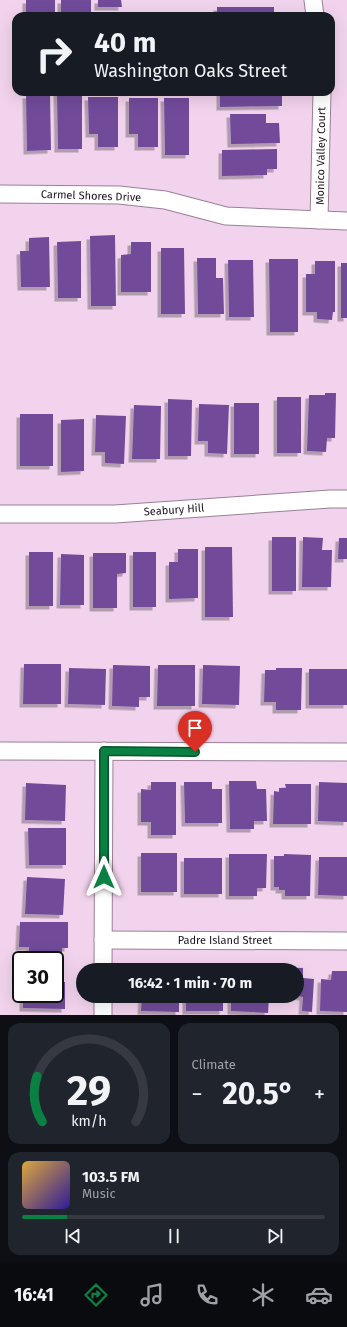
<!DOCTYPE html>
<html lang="en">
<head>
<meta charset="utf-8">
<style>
  :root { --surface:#171b24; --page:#20242c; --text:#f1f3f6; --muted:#9ea1a6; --line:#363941; --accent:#0b8043 }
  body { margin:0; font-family:"Fira Sans",sans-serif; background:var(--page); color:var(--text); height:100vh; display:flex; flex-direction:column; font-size:15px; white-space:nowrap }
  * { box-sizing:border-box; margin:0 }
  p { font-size:13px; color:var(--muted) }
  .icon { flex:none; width:22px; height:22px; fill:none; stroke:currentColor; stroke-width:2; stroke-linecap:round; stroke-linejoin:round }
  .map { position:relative; height:1015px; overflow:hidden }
  .panel { display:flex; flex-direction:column; gap:8px; padding:8px; background:#0d0f14; flex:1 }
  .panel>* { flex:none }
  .hud { position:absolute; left:12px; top:12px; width:323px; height:84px; border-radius:12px; box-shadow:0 4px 16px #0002; background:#171b24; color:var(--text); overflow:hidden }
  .speed { position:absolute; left:12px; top:951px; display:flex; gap:8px; font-size:20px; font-weight:700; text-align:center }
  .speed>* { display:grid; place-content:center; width:52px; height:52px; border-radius:50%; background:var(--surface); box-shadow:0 4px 16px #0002; line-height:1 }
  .speed .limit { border:2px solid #111; border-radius:6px; background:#fff; color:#111 }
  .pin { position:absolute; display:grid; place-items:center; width:34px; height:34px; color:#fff; margin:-41px -17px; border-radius:50% 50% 50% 0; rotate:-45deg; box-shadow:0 0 4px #0007 }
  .pin .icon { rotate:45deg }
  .me { position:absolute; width:44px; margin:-22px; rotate:0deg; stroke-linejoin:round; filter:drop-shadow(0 0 3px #0008) }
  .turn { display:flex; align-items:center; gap:14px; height:84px; padding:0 16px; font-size:18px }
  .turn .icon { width:52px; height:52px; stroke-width:2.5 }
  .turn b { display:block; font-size:28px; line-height:34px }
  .big { font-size:30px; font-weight:700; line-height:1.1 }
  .panel .widget { flex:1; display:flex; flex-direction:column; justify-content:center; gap:6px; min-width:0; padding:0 14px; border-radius:12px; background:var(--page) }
  .panel .dial { align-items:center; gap:0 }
  .dial svg { height:104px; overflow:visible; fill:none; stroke:var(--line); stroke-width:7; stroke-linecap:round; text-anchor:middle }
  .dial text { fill:var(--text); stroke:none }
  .song { display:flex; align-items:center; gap:12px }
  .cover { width:48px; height:48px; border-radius:6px; background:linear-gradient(135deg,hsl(40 70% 55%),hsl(250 70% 35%)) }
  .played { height:4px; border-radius:2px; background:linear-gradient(90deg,var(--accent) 15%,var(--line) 15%) }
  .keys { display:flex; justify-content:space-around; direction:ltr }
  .heat { display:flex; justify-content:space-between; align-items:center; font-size:22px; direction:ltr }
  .panel .tiles { flex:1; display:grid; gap:8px; grid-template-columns:1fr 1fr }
  .widget:last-child { grid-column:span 2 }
  .trip { position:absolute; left:76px; top:963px; width:228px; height:40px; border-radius:20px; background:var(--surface); box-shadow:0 4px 16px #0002; font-weight:700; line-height:40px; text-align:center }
  .tabs { display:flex; height:64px; justify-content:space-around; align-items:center; background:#090b0e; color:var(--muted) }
  .tabs .icon { width:28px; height:28px }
  .tabs .current { color:var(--accent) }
  .tabs b { font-size:18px; color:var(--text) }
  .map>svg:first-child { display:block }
  .building { fill:#714b9a; filter:url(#shadow) }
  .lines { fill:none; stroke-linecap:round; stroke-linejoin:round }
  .minor-casing { stroke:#9b7f96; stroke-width:19 }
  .minor { stroke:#fff; stroke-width:17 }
  .route-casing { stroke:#07532c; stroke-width:10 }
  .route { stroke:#0b8043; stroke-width:7 }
  .labels { text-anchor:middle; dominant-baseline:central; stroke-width:4; stroke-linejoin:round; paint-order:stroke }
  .street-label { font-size:11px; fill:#1b1019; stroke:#fff }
</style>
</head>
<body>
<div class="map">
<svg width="347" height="1015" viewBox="0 0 347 1015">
  <defs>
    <filter id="shadow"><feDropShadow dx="-3.5" dy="3.5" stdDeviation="0" flood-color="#0004"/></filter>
  </defs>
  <rect width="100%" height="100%" fill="#f2d3ed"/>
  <g class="building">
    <rect x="26" y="0" width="29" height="16"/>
    <rect x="61" y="0" width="30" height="16"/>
    <polygon points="98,0 121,0 122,7 98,7"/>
    <rect x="217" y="7" width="57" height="9"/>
    <polygon points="57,92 82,92 82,149 58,149"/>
    <polygon points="220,92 282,92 282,106 220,107"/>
    <polygon points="26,95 50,95 51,150 27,151"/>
    <polygon points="88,97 118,97 118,147 98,147 98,134 89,134"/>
    <polygon points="129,98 158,98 158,147 138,147 138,134 129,134"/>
    <polygon points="164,98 189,98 189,155 165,155"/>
    <polygon points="230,114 266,114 266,123 279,123 280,143 231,144"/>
    <polygon points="277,149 277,169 267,169 267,175 222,176 222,150"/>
    <polygon points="115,235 116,306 91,306 90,236"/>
    <polygon points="49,237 50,287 21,287 20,251 29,251 29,238"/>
    <polygon points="81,241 81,298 58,298 57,242"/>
    <polygon points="131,242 151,242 151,292 121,292 121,255 131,254"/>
    <polygon points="161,248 184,248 185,314 161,314"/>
    <polygon points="197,258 216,258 216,278 223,278 224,314 198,314"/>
    <polygon points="269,259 298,259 298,332 270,332"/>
    <polygon points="228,260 253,260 254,317 229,317"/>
    <polygon points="315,261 335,261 335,312 333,312 332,320 317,319 317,312 306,312 306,274 315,274"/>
    <rect x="341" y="263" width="6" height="55"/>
    <polygon points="325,393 336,393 335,438 327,438 326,452 307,451 309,395 325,395"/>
    <rect x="277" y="397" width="24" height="56"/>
    <polygon points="168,399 192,400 191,456 168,456"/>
    <rect x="234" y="403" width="25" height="51"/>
    <polygon points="199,404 229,405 227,454 208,453 208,441 198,441"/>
    <polygon points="134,405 161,406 160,459 132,459"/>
    <rect x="20" y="414" width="33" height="52"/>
    <polygon points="96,415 126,416 124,464 105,463 105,452 95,452"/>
    <polygon points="84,419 84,471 61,472 61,420"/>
    <rect x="272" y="537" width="24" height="54"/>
    <polygon points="303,537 323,538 322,550 332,550 331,587 302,587"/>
    <polygon points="339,538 347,538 347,559 338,559"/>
    <polygon points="205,547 232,547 233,617 205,617"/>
    <polygon points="178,549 198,549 198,598 169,599 169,562 178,562"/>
    <rect x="29" y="552" width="24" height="54"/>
    <rect x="133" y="552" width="23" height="55"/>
    <polygon points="93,553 126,553 126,573 117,574 117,608 93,608"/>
    <polygon points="61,554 84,555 84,605 60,605"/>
    <polygon points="24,664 61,664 61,704 23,704"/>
    <polygon points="113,665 150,666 150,697 139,697 139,707 112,706"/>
    <polygon points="158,665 195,665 195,706 157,706"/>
    <polygon points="203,665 240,666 239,705 202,704"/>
    <polygon points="69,668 106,669 105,705 68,704"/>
    <polygon points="276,668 302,668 301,710 276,710 276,702 264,702 265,670 276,670"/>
    <rect x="309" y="669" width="38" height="36"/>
    <polygon points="229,781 256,781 257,789 266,789 267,821 254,821 254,829 230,829"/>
    <polygon points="151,782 176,782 176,835 151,835 151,822 141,822 141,789 151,790"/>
    <polygon points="184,782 212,782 212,789 222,789 222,823 185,823"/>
    <polygon points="319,782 347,783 347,822 318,821"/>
    <polygon points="26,783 66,785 65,821 25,820"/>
    <polygon points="285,784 311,784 311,824 273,824 274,791 279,792 279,788 286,788"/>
    <polygon points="28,828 66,828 66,865 29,865"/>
    <rect x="141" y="853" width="36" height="39"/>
    <polygon points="229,854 267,854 266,888 257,888 257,896 229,896"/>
    <polygon points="284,854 311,855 310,896 285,896 285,890 279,890 279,887 274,887 274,856 284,856"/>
    <polygon points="319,857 347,857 347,896 318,895"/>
    <rect x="184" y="858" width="38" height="36"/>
    <polygon points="27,877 65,879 63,915 25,914"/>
    <polygon points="20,922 68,922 68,948 62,948 62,960 29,960 29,947 19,947"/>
    <polygon points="275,967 303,968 303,978 314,979 312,1012 302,1011 303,997 297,996 297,970 275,970"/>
    <polygon points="332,971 347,971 347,1012 320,1011 321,979 331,980"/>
    <polygon points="55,982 65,982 65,1009 23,1008 23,994 55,994"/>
    <polygon points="142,996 179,996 179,1012 141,1011"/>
    <rect x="186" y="996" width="37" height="15"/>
    <polygon points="231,996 269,996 268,1013 231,1011"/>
  </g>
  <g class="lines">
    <defs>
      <g id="minor">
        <polyline points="313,0 315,16"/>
        <polyline points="0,194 119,195 165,200 226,216 347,221"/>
        <polyline points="319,220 322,92"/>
        <polyline points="0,514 115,514 330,499 347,499"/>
        <polyline points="0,751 347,752"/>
        <polyline points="103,940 347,941"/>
        <polyline points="103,970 104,751"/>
        <polyline points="103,1015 103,996"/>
      </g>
    </defs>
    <use href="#minor" class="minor-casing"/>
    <use href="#minor" class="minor"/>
  </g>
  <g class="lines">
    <defs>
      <polyline id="route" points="104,877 104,751 195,752"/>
    </defs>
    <use href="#route" class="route-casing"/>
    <use href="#route" class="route"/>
  </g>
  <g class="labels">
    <g class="street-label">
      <text transform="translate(321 156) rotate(-89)">Monico Valley Court</text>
      <text transform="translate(91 196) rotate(2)">Carmel Shores Drive</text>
      <text transform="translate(174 510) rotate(-4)">Seabury Hill</text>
      <text x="225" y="940">Padre Island Street</text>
    </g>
  </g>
</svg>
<div class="speed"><div class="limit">30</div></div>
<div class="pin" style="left:195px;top:752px;background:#d93025"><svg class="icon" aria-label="arrive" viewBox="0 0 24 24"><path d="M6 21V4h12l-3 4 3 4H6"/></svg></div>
<svg class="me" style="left:104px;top:877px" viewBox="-20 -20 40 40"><path d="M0-17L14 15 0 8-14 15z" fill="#0b8043" stroke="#fff" stroke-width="4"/></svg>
<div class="trip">16:42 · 1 min · 70 m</div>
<div class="hud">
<div class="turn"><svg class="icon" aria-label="right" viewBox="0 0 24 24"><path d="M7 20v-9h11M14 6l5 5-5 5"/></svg><div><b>40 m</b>Washington Oaks Street</div></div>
</div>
</div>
<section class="panel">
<div class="tiles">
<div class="widget dial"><svg viewBox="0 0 100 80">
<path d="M14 69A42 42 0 1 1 86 69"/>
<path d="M14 69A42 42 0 0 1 10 34" stroke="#0b8043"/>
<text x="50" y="56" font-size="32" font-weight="700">29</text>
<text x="50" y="72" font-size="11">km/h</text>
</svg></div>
<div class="widget"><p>Climate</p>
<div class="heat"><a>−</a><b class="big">20.5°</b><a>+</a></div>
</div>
<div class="widget">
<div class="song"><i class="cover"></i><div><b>103.5 FM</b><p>Music</p></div></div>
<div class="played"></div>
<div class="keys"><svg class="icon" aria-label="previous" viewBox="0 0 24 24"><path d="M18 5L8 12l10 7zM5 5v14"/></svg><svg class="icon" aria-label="pause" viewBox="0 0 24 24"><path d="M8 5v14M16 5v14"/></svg><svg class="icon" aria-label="next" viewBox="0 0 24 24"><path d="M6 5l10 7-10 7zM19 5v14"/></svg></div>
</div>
</div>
</section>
<nav class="tabs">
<b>16:41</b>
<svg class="icon current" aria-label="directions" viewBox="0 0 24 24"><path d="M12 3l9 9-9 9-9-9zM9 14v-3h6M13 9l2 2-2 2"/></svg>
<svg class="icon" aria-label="music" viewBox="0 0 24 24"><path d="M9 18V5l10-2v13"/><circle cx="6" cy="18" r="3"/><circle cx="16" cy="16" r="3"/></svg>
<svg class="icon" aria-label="phone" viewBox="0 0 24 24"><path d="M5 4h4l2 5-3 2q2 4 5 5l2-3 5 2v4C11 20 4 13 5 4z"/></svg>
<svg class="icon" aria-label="climate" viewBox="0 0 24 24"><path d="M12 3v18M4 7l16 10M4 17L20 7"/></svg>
<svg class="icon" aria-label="car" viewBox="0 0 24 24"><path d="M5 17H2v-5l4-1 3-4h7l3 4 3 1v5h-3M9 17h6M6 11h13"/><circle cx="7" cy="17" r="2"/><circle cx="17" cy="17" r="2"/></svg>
</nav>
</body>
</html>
